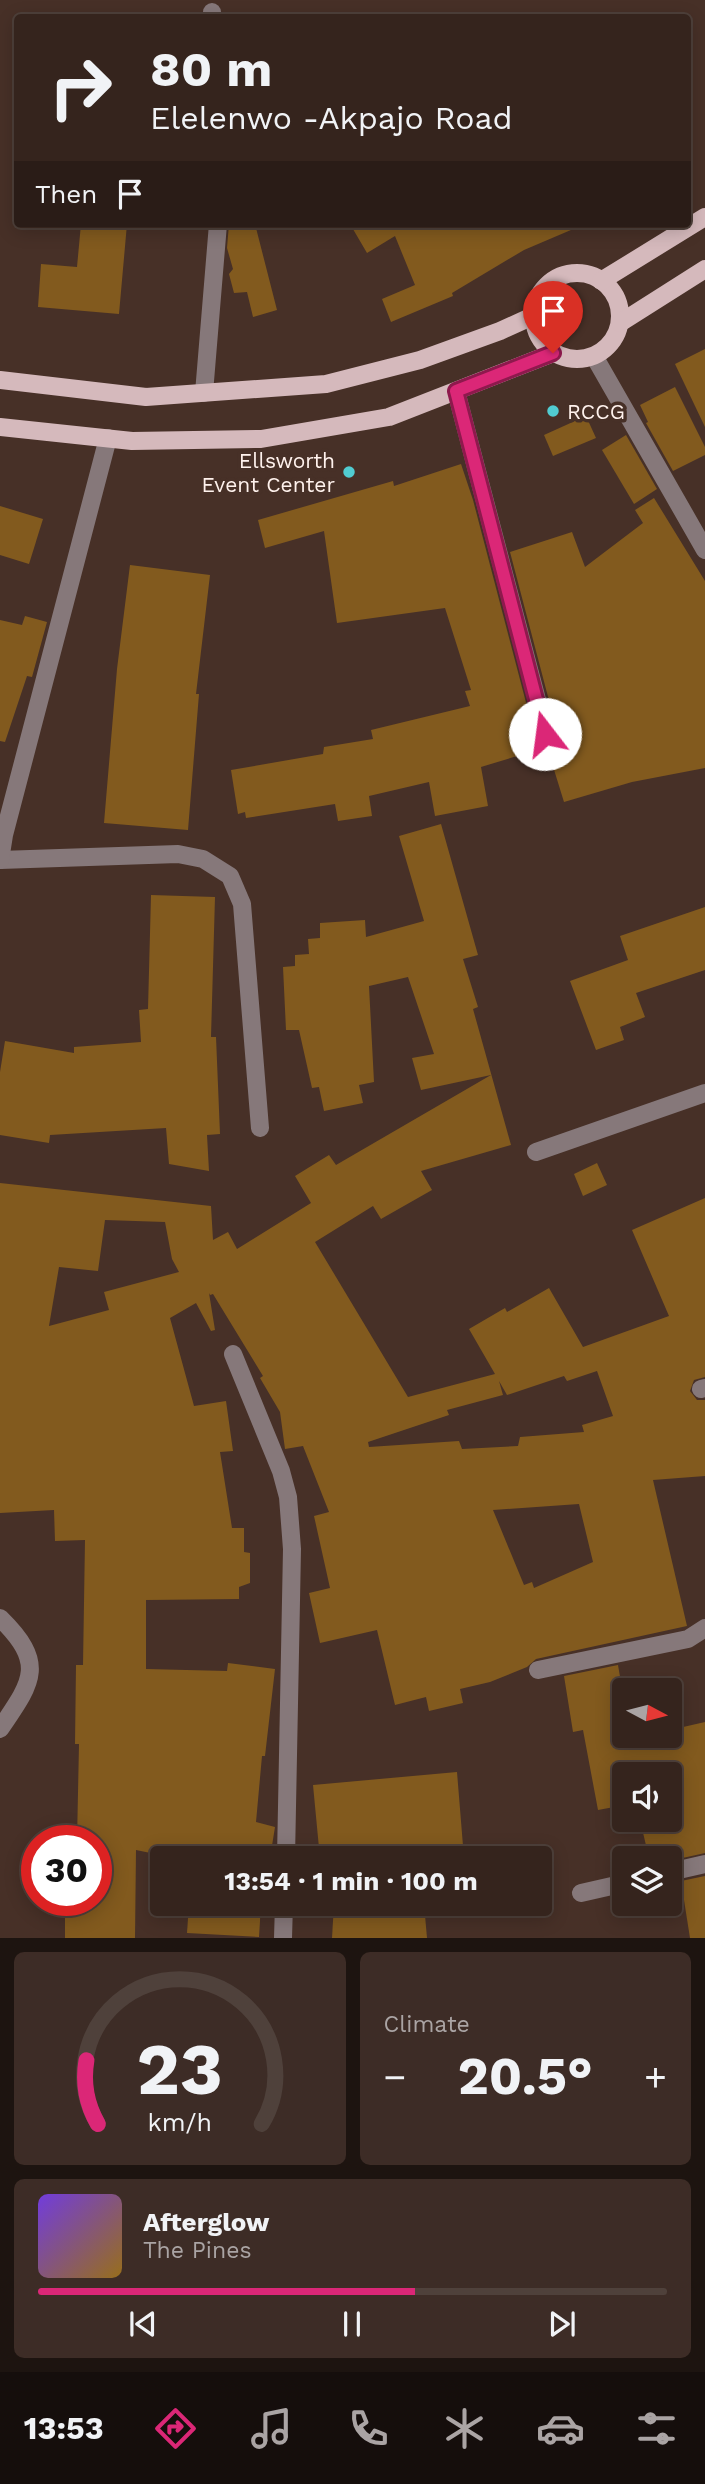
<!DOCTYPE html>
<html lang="en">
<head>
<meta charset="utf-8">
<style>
  :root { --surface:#35241d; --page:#3d2c26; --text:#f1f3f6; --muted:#aaa4a4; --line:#4f413b; --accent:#db2777 }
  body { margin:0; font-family:"Work Sans",sans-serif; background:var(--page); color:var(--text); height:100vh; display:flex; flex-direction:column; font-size:26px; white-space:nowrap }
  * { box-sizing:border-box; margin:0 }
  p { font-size:23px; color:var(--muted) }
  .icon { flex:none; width:38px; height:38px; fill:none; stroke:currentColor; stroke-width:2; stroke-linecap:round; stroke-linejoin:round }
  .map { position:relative; height:1938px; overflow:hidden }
  .details { display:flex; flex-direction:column; gap:14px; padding:14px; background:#1d1410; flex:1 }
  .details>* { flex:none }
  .guide { position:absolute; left:14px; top:14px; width:677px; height:214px; border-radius:7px; box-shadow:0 4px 18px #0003,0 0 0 2px var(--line); background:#35241d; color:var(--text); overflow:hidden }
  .needle { width:46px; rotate:97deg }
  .controls { position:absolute; left:612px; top:1678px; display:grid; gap:14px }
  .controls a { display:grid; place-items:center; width:70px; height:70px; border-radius:7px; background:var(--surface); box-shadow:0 4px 18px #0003,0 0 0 2px var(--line); font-size:35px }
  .speed { position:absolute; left:21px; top:1825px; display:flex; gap:14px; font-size:35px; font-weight:700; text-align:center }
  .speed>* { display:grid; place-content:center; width:91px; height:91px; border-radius:50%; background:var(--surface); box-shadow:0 4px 18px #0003,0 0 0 2px var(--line); line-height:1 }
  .speed .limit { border:10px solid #d22; background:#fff; color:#111 }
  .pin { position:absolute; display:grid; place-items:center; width:60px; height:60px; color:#fff; margin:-72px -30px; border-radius:50% 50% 50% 0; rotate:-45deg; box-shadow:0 0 7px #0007 }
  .pin .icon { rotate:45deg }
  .me { position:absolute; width:77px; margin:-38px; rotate:345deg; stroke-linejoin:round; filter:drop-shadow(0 0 5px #0008) }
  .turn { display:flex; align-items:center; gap:24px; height:147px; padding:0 21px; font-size:32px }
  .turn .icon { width:91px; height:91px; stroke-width:2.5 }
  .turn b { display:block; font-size:49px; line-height:60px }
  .then { display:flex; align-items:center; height:66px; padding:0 21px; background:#0003; gap:14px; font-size:26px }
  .big { font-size:52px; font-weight:700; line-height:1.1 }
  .details .tile { flex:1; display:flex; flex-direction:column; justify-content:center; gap:10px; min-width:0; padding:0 24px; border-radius:10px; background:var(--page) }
  .details .dial { align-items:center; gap:0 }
  .dial svg { height:182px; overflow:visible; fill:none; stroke:var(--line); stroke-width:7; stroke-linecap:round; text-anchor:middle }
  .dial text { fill:var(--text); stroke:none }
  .song { display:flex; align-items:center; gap:21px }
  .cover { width:84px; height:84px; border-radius:10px; background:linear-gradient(135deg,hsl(260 70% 55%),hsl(40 70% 35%)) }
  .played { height:7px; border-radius:4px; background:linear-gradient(90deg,var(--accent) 60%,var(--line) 60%) }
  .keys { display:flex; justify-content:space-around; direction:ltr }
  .heat { display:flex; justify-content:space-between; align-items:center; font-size:38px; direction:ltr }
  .details .tiles { flex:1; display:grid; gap:14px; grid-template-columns:1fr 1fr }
  .tile:last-child { grid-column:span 2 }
  .trip { position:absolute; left:150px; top:1846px; width:402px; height:70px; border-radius:7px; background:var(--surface); box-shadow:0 4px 18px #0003,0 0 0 2px var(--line); font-weight:700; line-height:70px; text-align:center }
  .tabs { display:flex; height:112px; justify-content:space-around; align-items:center; background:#150e0c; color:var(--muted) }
  .tabs .icon { width:49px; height:49px }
  .tabs .current { color:var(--accent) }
  .tabs b { font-size:32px; color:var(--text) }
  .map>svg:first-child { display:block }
  .building { fill:#825a1e; fill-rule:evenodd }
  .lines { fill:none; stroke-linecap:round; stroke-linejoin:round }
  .minor { stroke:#86787a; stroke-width:18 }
  .major { stroke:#d5b9bc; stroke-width:18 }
  .route-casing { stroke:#8e194d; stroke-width:18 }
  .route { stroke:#db2777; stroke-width:12 }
  .poi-dot { fill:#51ccd1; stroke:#473027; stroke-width:2.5 }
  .labels { text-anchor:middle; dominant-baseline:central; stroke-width:7; stroke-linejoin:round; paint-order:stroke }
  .poi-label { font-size:21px; fill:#fff2ed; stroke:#473027; text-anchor:start }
</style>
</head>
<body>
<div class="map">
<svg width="705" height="1938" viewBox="0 0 705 1938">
  <rect width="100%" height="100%" fill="#473027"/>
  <g class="building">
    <polygon points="81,224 127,224 119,314 38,307 41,264 77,267"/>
    <polygon points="229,224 255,224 277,310 253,317 247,292 234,293 229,274 233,269 227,248"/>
    <polygon points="350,224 585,224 524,250 452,293 453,296 391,322 382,299 415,285 395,236 367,253"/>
    <polygon points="705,349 705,427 675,364"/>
    <polygon points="675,387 705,447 705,455 673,471 646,423 648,422 640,405"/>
    <polygon points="586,416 596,438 553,456 544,435"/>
    <polygon points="626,435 657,489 634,504 602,450"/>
    <polygon points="461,464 473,500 535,737 544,745 554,742 557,731 510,552 572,532 585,567 643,523 635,510 654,498 705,581 705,768 632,782 564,802 547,747 481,767 488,806 435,816 429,782 369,796 372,816 338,821 335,804 246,818 245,812 238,814 231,770 323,754 324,747 373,739 371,730 470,706 465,691 471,690 445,608 337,623 324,531 265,548 258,520 393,481 394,486"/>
    <polygon points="0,506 43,519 29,564 0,555"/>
    <polygon points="130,565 210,575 196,694 199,694 188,830 104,823 117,669"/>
    <polygon points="25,616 47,622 32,677 27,676 5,742 0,741 0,620 22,625"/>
    <path d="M 441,824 L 478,955 L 463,959 L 478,1007 L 473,1009 L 511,1145 L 421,1171 L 432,1190 L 381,1219 L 373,1206 L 315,1242 L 408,1397 L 495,1374 L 469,1329 L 505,1308 L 507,1312 L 549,1288 L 583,1347 L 669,1316 L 632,1230 L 705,1198 L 705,1377 L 694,1380 L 690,1391 L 697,1400 L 705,1400 L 705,1476 L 653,1480 L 687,1626 L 536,1659 L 527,1667 L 490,1682 L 460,1689 L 463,1703 L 429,1711 L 426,1697 L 395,1705 L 377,1630 L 320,1643 L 309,1593 L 330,1588 L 314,1516 L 329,1512 L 303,1446 L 285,1449 L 280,1412 L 260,1378 L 263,1376 L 213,1294 L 210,1295 L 209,1293 L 215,1330 L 211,1331 L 196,1303 L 170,1318 L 194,1406 L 226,1401 L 233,1451 L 220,1452 L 232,1528 L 244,1528 L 244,1552 L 250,1553 L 250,1583 L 239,1587 L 239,1599 L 146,1600 L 146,1669 L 227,1671 L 228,1663 L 275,1669 L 265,1756 L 262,1756 L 256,1822 L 275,1827 L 270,1858 L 175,1858 L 136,1850 L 135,1938 L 65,1938 L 65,1900 L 96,1900 L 96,1841 L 77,1841 L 79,1744 L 75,1744 L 76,1665 L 83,1665 L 85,1540 L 55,1541 L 54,1510 L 0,1513 L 0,1183 L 211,1206 L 213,1240 L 228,1232 L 237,1249 L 311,1203 L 295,1176 L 329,1155 L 336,1165 L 491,1075 L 421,1090 L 412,1058 L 434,1054 L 408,977 L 369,986 L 374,1082 L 359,1085 L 363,1103 L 324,1111 L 319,1087 L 312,1088 L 299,1030 L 286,1030 L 283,967 L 295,966 L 295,955 L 309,954 L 308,939 L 320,938 L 320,923 L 365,920 L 366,937 L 424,921 L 399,836 ZM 105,1220 L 165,1222 L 172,1259 L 179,1272 L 104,1292 L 109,1310 L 49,1326 L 59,1267 L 98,1271 ZM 597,1371 L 613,1416 L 582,1425 L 584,1432 L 520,1437 L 518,1446 L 462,1449 L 459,1441 L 369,1447 L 368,1442 L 449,1415 L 447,1410 L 503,1395 L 499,1381 L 507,1395 L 564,1376 L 567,1381 ZM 579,1504 L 593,1562 L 534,1588 L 532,1582 L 524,1585 L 493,1510 Z"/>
    <polygon points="151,895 215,897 211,1037 216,1037 220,1134 207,1135 209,1171 169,1164 166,1128 50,1135 49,1143 0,1135 0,1072 5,1041 74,1053 74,1047 141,1042 139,1010 148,1009"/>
    <polygon points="705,907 705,970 636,993 645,1017 620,1027 624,1040 596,1050 570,981 628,960 620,936"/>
    <polygon points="597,1163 607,1185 583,1196 574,1174"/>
    <polygon points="618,1665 625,1706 625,1736 670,1736 670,1730 705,1722 705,1853 678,1859 677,1852 649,1858 640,1820 670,1820 670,1774 625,1774 625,1805 598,1810 583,1730 573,1732 564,1676"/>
    <polygon points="457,1772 464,1858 338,1858 339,1846 319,1848 313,1785"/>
    <polygon points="705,1876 705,1938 690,1938 681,1881"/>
    <polygon points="189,1904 261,1904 259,1937 187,1933"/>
    <polygon points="334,1904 424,1904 427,1938 332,1938"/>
  </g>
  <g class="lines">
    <g class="minor">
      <polyline points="212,12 212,18"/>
      <polyline points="594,356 705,550"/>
      <polyline points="456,391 546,734"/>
      <polyline points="204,393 218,224"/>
      <polyline points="0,860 178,854 203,859 230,876 242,904 260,1128"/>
      <polyline points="0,860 4,835 108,438"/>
      <polyline points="536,1152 705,1093"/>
      <polyline points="233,1354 281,1471 288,1497 292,1549 286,1858"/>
      <polyline points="701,1389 705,1388"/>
      <path d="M 0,1618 C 47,1664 32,1682 0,1729"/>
      <polyline points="538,1670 688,1639 705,1628"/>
      <polyline points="670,1872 705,1864"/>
      <polyline points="581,1893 625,1883"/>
      <polyline points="283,1938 284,1904"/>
    </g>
    <g class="major">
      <circle cx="577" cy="316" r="43"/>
      <polyline points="601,281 705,217"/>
      <polyline points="620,323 705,269"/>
      <polyline points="0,380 146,397 326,384 420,360 500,331 533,316"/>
      <polyline points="0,427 132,441 261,439 389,417 553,353"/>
    </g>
  </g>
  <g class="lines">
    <defs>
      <polyline id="route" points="545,734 456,391 553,353"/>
    </defs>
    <use href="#route" class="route-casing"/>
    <use href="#route" class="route"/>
  </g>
  <g class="poi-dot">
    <circle cx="553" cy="411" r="7"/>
    <circle cx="349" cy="472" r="7"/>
  </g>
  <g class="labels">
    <g class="poi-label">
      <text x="567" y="411">RCCG</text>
      <text x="335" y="460" text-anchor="end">Ellsworth<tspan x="335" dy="24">Event Center</tspan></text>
    </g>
  </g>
</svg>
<div class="controls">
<a><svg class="needle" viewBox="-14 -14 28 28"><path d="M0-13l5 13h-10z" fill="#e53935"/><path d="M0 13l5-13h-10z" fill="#aaa4a4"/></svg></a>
<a><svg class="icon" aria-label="sound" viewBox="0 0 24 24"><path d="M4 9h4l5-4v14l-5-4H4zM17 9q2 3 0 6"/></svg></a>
<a><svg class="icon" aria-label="layers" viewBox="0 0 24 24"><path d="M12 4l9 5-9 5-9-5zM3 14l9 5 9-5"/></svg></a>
</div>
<div class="speed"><div class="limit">30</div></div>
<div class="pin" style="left:553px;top:353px;background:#d93025"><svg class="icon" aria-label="arrive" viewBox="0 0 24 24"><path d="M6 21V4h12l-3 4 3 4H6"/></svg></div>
<svg class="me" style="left:545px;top:734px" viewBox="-20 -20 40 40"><circle r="19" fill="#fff"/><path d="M0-13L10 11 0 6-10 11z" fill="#db2777"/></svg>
<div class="trip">13:54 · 1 min · 100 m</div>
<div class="guide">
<div class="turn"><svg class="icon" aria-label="right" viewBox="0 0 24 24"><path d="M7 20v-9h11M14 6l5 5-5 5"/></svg><div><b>80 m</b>Elelenwo -Akpajo Road</div></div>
<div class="then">Then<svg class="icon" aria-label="arrive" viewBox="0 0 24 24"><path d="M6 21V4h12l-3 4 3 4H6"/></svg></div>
</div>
</div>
<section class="details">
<div class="tiles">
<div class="tile dial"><svg viewBox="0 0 100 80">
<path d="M14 69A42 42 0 1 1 86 69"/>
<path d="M14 69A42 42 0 0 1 9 41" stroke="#db2777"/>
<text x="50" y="56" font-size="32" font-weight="700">23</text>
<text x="50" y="72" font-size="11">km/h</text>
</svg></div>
<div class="tile"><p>Climate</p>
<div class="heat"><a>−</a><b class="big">20.5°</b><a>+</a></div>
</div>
<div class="tile">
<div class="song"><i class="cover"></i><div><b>Afterglow</b><p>The Pines</p></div></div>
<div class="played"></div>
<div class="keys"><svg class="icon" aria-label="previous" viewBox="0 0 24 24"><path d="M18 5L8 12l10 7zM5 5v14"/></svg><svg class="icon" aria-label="pause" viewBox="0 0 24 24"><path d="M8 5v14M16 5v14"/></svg><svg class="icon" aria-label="next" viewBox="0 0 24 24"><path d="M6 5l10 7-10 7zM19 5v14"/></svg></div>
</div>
</div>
</section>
<nav class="tabs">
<b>13:53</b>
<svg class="icon current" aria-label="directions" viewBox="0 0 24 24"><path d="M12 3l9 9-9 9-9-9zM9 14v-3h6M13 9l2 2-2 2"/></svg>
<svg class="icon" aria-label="music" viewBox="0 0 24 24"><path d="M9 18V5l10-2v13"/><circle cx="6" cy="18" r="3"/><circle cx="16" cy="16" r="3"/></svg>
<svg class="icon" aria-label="phone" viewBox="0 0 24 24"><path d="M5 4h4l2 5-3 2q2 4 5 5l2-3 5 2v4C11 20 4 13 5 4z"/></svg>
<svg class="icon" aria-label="climate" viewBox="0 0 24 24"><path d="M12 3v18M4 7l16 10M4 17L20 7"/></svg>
<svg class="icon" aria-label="car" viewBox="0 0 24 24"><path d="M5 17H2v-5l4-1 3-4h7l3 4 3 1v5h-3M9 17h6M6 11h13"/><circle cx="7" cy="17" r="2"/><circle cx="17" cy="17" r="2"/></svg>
<svg class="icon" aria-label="filters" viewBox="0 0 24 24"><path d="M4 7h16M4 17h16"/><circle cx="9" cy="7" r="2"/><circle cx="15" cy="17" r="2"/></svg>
</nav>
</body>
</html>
